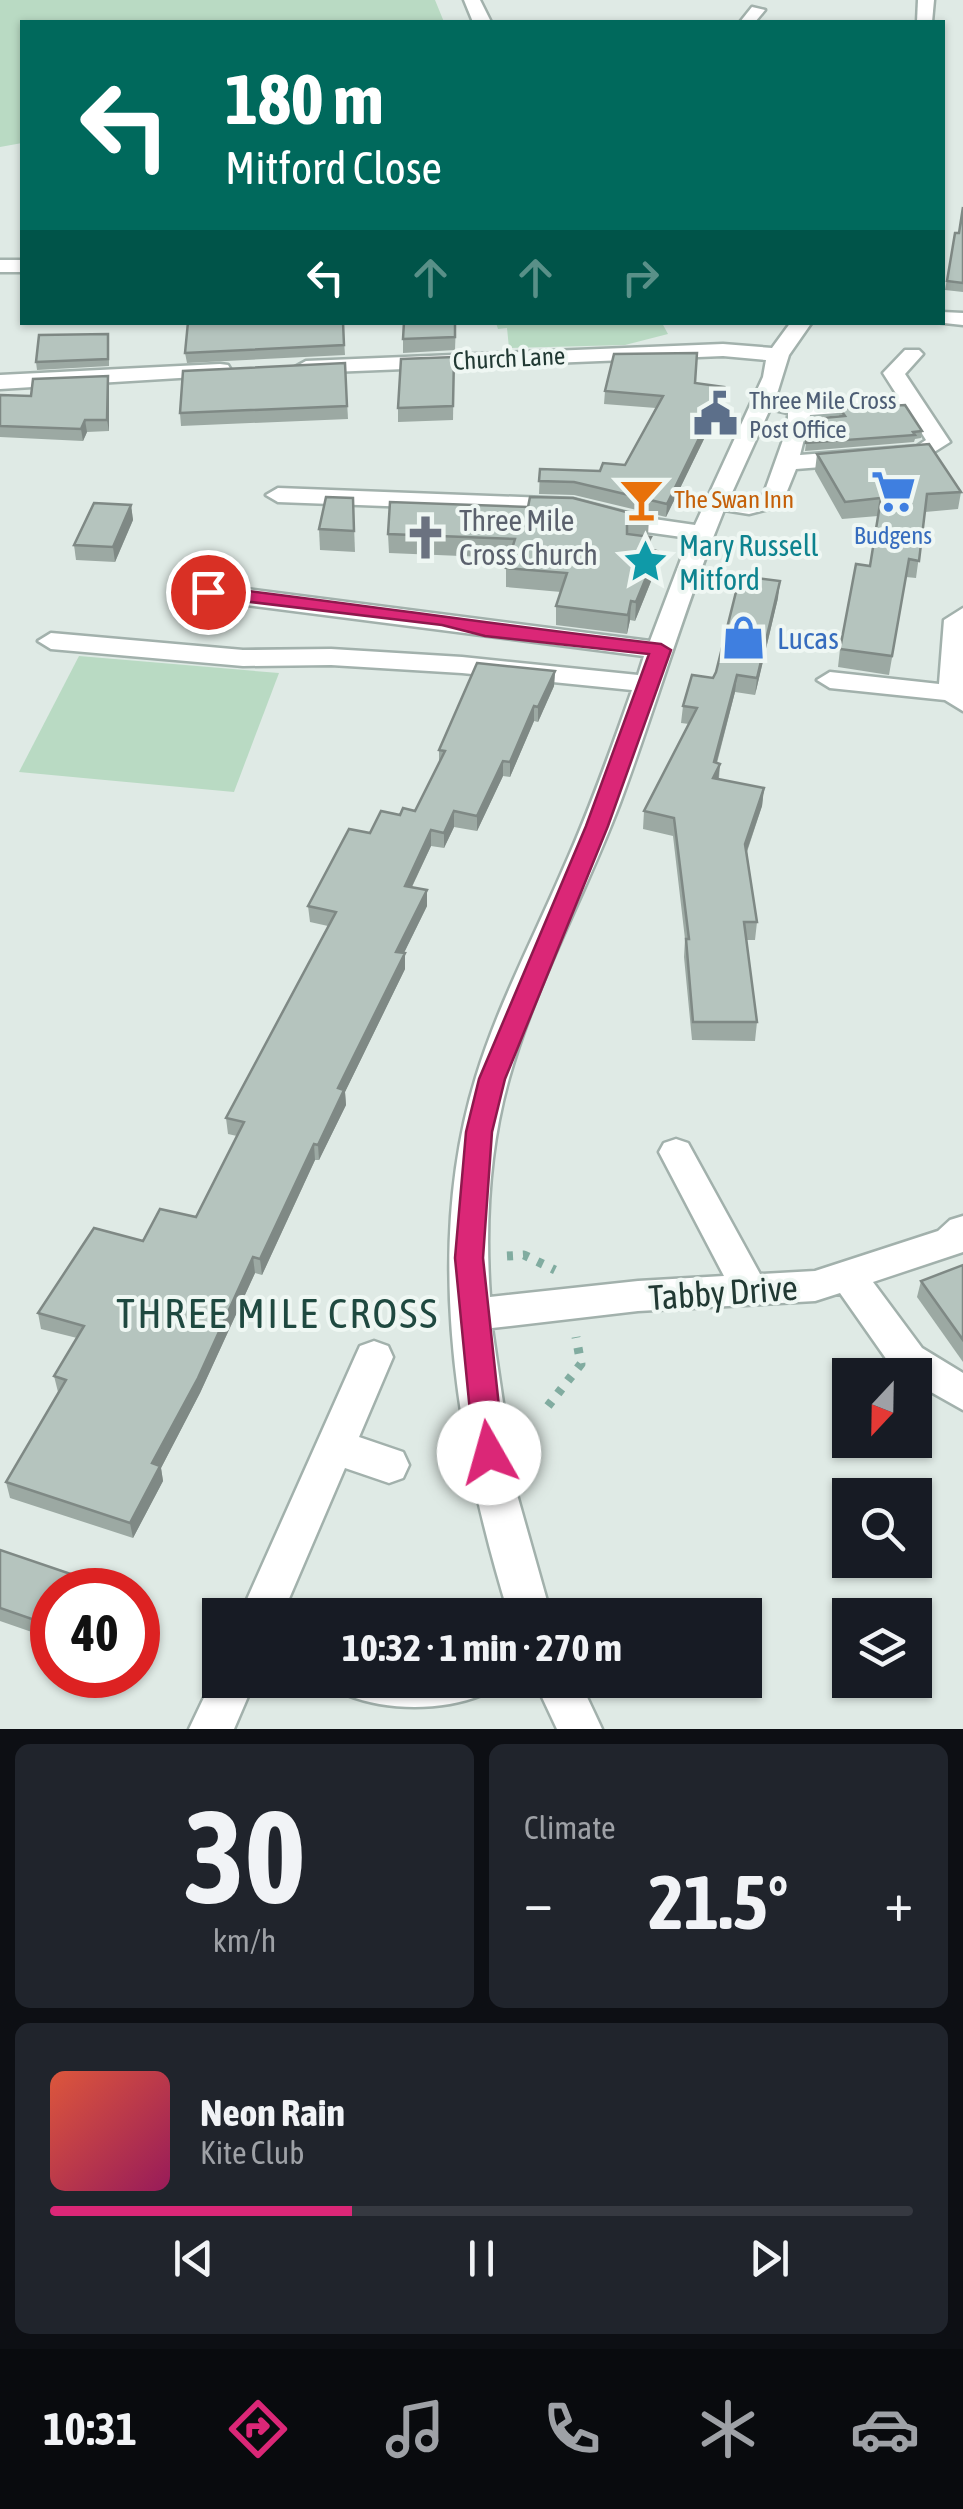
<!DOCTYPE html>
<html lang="en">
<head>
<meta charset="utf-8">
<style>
  :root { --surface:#171b24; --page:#20242c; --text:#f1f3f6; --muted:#9ea1a6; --line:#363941; --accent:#db2777 }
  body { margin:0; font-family:"Asap Condensed",sans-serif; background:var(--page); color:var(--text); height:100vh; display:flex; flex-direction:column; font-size:38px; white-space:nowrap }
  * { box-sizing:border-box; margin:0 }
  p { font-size:32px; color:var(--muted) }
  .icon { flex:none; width:55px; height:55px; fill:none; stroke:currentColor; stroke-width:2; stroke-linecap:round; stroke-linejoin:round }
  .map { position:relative; height:1729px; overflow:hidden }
  .drawer { display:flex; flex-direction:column; gap:15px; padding:15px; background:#0d0f14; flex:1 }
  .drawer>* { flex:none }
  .guide { position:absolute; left:20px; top:20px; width:925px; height:305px; border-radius:0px; box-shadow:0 2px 8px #0004; background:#00695c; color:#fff; overflow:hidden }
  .needle { width:65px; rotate:202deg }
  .fabs { position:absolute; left:832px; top:1358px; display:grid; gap:20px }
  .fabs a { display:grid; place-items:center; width:100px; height:100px; border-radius:0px; background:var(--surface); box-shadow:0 2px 8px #0004; font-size:50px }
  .speed { position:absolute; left:30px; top:1568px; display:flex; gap:20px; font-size:50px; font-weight:700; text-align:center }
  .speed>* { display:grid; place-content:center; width:130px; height:130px; border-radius:50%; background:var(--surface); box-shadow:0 2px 8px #0004; line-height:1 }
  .speed .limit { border:15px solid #d22; background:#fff; color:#111 }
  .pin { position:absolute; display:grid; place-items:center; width:85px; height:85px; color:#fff; margin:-42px; border:5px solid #fff; border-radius:50%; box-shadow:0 2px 10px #0007 }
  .me { position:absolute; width:110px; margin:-55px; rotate:353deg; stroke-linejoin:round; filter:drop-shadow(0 0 8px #0008) }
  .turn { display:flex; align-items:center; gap:35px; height:210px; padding:0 40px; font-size:45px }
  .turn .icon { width:130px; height:130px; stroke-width:2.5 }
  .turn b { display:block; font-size:70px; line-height:85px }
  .lanes { display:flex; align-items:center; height:95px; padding:0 40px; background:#0003; justify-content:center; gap:50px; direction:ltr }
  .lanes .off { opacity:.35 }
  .big { font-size:75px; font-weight:700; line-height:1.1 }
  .drawer .tile { flex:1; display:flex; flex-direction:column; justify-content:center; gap:15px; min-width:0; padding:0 35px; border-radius:15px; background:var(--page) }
  .drawer .dial { align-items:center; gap:0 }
  .dial b { font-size:130px; line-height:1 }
  .song { display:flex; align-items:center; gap:30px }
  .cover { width:120px; height:120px; border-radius:15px; background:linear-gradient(135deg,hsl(10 70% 55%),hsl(330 70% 35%)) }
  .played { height:10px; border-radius:5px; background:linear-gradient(90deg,var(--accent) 35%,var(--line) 35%) }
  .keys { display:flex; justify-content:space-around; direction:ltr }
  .heat { display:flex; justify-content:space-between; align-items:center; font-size:55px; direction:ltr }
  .drawer .tiles { flex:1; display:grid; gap:15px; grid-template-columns:1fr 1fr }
  .tile:last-child { grid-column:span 2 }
  .trip { position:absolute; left:202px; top:1598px; width:560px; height:100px; border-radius:0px; background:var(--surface); box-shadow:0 2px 8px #0004; font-weight:700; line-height:100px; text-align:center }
  .dock { display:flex; height:160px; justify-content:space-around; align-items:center; background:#090b0e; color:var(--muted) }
  .dock .icon { width:70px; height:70px }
  .dock .on { color:var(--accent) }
  .dock b { font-size:45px; color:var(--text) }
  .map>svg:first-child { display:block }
  .green { fill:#b9dac3 }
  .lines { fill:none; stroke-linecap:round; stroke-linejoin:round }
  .minor-casing { stroke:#a2b1ac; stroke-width:5 }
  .path { stroke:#81aca0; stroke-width:9; stroke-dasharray:6 10; stroke-linecap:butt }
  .minor { fill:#fff; fill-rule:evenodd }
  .wall { fill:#9ca9a3 }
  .shaded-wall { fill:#7f8985 }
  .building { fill:#b5c4be; stroke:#7f8985; stroke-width:2.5 }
  .route { fill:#db2777; stroke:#8e194d; stroke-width:2.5 }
  .labels { text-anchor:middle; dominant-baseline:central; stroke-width:8; stroke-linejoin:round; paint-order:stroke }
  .far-street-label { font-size:25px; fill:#213933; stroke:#eff7f3 }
  .far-service-label { font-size:25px; fill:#4e5e75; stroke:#eff7f3; text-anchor:start }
  .far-food-label { font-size:25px; fill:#c56008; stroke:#eff7f3; text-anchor:start }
  .far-shop-label { font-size:25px; fill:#366cbe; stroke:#eff7f3 }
  .worship-label { font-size:30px; fill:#5b616d; stroke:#eff7f3; text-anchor:start }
  .culture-label { font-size:30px; fill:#0d838f; stroke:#eff7f3; text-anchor:start }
  .shop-label { font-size:30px; fill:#366cbe; stroke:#eff7f3; text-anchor:start }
  .near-street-label { font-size:35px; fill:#213933; stroke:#eff7f3 }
  .near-quarter-label { font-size:42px; letter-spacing:2.5px; fill:#1f4940; stroke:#eff7f3 }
</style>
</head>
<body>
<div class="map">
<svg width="963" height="1729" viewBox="0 0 963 1729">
  <rect width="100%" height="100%" fill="#dfeae5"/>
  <g class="green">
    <polygon points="0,0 435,0 444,22 22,22 22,143 0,147"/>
    <polygon points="496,323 662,323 668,334 625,345 509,348 507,328 498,329"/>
    <polygon points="79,656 279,673 234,792 19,772"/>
  </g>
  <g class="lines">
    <defs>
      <g id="minor">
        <polygon points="464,0 480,0 491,22 473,22"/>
        <polygon points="918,0 934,0 932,22 917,22"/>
        <polygon points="752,7 765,10 755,22 740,22"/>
        <rect x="0" y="260" width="22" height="12"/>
        <polygon points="942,312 963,313 963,325 935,322 942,322"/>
        <path d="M 791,322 L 812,322 L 789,355 L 776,397 L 799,402 L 897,395 L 883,373 L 905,350 L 919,350 L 923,354 L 905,374 L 950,442 L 923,459 L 796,469 L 781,506 L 749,514 L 724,510 C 684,608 657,704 620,803 C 585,895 536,983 509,1078 C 489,1149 485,1224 490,1297 L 638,1281 L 724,1276 L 659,1152 L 664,1143 L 676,1139 L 688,1143 L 760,1274 L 815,1271 L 938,1231 L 950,1220 L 963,1216 L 963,1252 L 873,1282 L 922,1348 L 963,1373 L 963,1410 L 915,1383 L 915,1375 L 894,1370 L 840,1293 L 815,1301 L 638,1311 L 492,1328 L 516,1491 L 551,1615 L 509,1615 C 457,1447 423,1249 476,1077 C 498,1005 534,937 564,867 C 590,809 611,750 632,690 L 462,673 L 331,665 L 243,666 L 51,649 L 38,641 L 51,633 L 243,650 L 331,649 L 462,657 L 638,675 L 644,656 L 208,600 L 195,592 L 208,584 L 650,641 L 689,538 L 646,532 L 573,513 L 278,502 L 266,495 L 278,488 L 573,499 L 647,518 L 695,525 L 763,377 L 766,360 L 723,356 L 306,373 L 295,367 L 306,361 L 723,344 L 772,348 ZM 906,408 L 926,440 L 917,446 L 800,455 L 810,415 ZM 770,409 L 788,413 L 788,426 L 763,496 L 749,500 L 730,497 Z"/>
        <polygon points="220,364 228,365 231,370 228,375 0,389 0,375"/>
        <polygon points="963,608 963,711 945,700 830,688 817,680 830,672 939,684 944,620"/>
        <polygon points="374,1341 388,1346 393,1357 359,1437 403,1452 409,1465 403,1478 389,1483 345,1468 282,1615 240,1615 355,1357 360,1346"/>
        <polygon points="220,1664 220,1680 255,1680 234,1729 189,1729"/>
        <path d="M 341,1680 L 488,1680 L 482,1695 C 442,1711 387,1711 347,1695 Z"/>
        <polygon points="534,1680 579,1680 602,1729 557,1729"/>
      </g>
    </defs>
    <use href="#minor" class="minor-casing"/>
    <g class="path">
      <polyline points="507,1256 524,1255 555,1270"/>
      <polyline points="548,1406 581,1364 576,1337"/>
    </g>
    <use href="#minor" class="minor"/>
  </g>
  <g class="wall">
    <polygon points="963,207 963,292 945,290 955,233 959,233"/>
    <polygon points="343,322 345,355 187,363 185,353"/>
    <polygon points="456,322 455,350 403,353 403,339"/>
    <polygon points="109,341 109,366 37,370 36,362"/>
    <polygon points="454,357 453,420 398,422 398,408"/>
    <polygon points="345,363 348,419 181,426 180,413"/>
    <polygon points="695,383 723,400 666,517 574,495 539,494 540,469 600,471 625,465 656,408 604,404 605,391"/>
    <polygon points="109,387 109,431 87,432 83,441 0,437 0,395 31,396"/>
    <polygon points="840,409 922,431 921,438 915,439 914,442 805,451 806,443 839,417"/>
    <polygon points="817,454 961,492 958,509 925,512 916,578 906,577 889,675 838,667 840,649 870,566 878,516 842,519 815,471"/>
    <polygon points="353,498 355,552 320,550 319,529"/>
    <polygon points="131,505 133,520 115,562 76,560 74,545"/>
    <polygon points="649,518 648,536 644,536 651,537 650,549 656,569 635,621 630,620 627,634 556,625 556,606 561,592 506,587 506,568 509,558 389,553 388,534"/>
    <polygon points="778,598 755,695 735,692 717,763 720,764 719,779 764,788 762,806 747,852 757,922 755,940 746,940 757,1022 755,1041 692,1040 684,957 685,939 673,836 643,829 644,811 689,724 681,723 683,706 713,678"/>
    <polygon points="555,671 554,686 538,722 534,721 510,777 503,776 477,831 454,827 444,848 431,846 412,887 427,890 427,906 404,953 405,969 345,1092 346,1105 319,1160 315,1160 262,1275 255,1273 200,1393 161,1468 163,1481 133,1538 10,1498 6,1482 59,1392 58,1392 54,1376 77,1338 41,1329 38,1313 143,1241 196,1217 237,1136 228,1134 226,1118 328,926 310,922 308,906 370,833 400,815 415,811 439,762 439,750"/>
    <polygon points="963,1265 963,1362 917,1297 921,1281"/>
    <polygon points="0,1550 103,1585 104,1590 52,1590 52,1639 0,1621"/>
  </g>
  <g class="shaded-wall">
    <polygon points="108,376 109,387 109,431 107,420"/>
    <polygon points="724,387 723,400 666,517 667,504"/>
    <polygon points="85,420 87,432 83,441 81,429"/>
    <polygon points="131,505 133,520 115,562 113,547"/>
    <polygon points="657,551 656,569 635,621 636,602"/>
    <polygon points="780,581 778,598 755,695 757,678"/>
    <polygon points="631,601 630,620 627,634 628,615"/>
    <polygon points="555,671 554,686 538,722 538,707"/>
    <polygon points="737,675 735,692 713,776 720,764 718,781 711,795 714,762"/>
    <polygon points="534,706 534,721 510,777 510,762"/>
    <polygon points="503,761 503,776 477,831 477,816"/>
    <polygon points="764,788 762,806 743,862 745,844"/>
    <polygon points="454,811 454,827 444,848 444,833"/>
    <polygon points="431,830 431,846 405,901 405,886"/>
    <polygon points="427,890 427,906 397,967 396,952"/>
    <polygon points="405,953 405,969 345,1092 346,1105 319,1160 318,1145 338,1088"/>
    <polygon points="314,1144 315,1160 262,1275 260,1259"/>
    <polygon points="253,1257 255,1273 200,1393 161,1468 163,1481 133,1538 130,1523 152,1463"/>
  </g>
  <g class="building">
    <polygon points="963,207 963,283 947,281 955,233 959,233"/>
    <polygon points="188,322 343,322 344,345 185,353"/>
    <polygon points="404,322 455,322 455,337 403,339"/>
    <polygon points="108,334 108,359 36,362 39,335"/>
    <polygon points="697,353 695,383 724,387 667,504 574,482 539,481 540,469 600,471 603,463 625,465 663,396 605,391 614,354"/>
    <polygon points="454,357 453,406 398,408 401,359"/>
    <polygon points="345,363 347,406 180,413 183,371"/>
    <polygon points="108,376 107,420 85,420 81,429 0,426 0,395 31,396 33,379"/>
    <polygon points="905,405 922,431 913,432 915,435 806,443 812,419 845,416 840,409"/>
    <polygon points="929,444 961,492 927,494 919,561 909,559 892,656 840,649 856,564 870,566 881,498 845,502 817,454"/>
    <polygon points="326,497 353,498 354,531 319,529"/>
    <polygon points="530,497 573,498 649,518 627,519 627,534 651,537 645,548 657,551 636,602 631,601 628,615 556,606 567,573 506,568 515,539 388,534 390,502 528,507"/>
    <polygon points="94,503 131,505 113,547 74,545"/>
    <polygon points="740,576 780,581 757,678 737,675 714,762 720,764 713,778 764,788 745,844 757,922 744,922 757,1022 693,1022 686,939 689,939 674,818 644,811 697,708 683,706 692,675 713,678 716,672"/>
    <polygon points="477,663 555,671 538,707 534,706 510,762 503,761 477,816 454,811 444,833 431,830 405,886 427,890 396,952 405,953 338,1088 344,1090 318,1145 314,1144 260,1259 253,1257 198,1378 152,1463 160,1466 130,1523 6,1482 66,1380 54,1376 84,1326 38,1313 94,1228 143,1241 160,1209 196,1217 244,1122 226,1118 336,912 308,906 349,829 370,833 381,811 400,815 403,808 415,811 445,751 439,750"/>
    <polygon points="963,1265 963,1340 921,1281"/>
    <polygon points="0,1550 103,1585 100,1590 52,1590 52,1626 0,1608"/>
  </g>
  <path class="route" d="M 208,586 C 360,604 509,627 661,644 L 671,650 L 608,826 L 505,1079 L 492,1132 L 483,1258 L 504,1453 L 500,1462 L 489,1466 L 478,1462 L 474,1453 L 455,1258 L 466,1132 L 479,1079 L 586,826 L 649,654 L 485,636 L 442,625 L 201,596 L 199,592 Z"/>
  <defs>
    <symbol id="civic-bare" viewBox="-9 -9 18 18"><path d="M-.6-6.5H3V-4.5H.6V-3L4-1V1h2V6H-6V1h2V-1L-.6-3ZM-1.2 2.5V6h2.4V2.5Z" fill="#5c6f8a" stroke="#eff7f3" stroke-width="2.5" paint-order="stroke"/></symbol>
    <symbol id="supermarket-bare" viewBox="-9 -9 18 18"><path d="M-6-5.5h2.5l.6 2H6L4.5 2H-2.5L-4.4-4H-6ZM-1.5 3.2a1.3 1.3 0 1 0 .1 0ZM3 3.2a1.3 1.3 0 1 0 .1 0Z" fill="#3f7fe0" stroke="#eff7f3" stroke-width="2.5" paint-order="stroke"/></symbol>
    <symbol id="bar-bare" viewBox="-9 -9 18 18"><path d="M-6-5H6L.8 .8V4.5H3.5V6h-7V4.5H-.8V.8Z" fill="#e8710a" stroke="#eff7f3" stroke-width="2.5" paint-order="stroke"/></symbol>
    <symbol id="church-bare" viewBox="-9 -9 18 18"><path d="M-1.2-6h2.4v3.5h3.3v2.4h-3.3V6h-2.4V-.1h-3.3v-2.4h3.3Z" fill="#6b7280" stroke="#eff7f3" stroke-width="2.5" paint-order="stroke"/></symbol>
    <symbol id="sight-bare" viewBox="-9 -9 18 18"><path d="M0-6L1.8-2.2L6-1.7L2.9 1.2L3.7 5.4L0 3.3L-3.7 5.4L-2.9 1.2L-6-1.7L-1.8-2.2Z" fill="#0f9aa8" stroke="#eff7f3" stroke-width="2.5" paint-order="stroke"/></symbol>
    <symbol id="shop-bare" viewBox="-9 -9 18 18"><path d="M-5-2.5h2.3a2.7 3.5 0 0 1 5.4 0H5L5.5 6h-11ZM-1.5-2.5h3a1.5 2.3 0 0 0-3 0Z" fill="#3f7fe0" stroke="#eff7f3" stroke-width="2.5" paint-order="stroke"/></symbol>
  </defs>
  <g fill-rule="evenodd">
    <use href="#civic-bare" x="684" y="382" width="63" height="63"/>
    <use href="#supermarket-bare" x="862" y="460" width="63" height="63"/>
    <use href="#bar-bare" x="610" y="468" width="63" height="63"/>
    <use href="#church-bare" x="394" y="506" width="63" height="63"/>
    <use href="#sight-bare" x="614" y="530" width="63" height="63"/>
    <use href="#shop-bare" x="712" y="606" width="63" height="63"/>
  </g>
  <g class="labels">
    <g class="far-street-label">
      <text transform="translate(509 358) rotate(-3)">Church Lane</text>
    </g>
    <g class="far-service-label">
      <text x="749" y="400">Three Mile Cross<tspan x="749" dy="29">Post Office</tspan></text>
    </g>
    <g class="far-food-label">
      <text x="674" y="499">The Swan Inn</text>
    </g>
    <g class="far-shop-label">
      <text x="893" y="535">Budgens</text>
    </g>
    <g class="worship-label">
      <text x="459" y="520">Three Mile<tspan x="459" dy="34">Cross Church</tspan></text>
    </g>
    <g class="culture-label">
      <text x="679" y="545">Mary Russell<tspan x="679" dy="34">Mitford</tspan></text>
    </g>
    <g class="shop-label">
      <text x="777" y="638">Lucas</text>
    </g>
    <g class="near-street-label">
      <text transform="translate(723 1292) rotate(-4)">Tabby Drive</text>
    </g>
    <g class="near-quarter-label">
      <text x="278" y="1313">THREE MILE CROSS</text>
    </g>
  </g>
</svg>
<div class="fabs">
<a><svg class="needle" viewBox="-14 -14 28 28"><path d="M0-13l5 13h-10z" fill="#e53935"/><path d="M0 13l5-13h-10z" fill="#9ea1a6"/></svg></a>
<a><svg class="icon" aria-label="search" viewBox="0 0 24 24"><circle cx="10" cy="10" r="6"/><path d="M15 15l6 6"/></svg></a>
<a><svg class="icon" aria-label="layers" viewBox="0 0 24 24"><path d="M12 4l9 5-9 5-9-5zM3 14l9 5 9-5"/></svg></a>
</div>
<div class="speed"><div class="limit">40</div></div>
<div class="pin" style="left:208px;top:592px;background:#d93025"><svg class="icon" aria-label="arrive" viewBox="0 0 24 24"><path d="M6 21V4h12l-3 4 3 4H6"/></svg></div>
<svg class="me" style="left:489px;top:1453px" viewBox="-20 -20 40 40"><circle r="19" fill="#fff"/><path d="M0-13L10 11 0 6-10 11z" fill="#db2777"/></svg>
<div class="trip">10:32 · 1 min · 270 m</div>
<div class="guide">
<div class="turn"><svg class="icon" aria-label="left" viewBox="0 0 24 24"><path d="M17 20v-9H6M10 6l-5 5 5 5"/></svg><div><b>180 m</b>Mitford Close</div></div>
<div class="lanes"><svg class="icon" aria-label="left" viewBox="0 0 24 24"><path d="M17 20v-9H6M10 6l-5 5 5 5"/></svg><svg class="icon off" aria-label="ahead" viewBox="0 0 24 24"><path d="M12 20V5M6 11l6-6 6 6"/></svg><svg class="icon off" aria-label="ahead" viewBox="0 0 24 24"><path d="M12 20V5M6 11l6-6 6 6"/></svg><svg class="icon off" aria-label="right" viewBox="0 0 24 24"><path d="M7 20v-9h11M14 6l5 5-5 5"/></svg></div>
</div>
</div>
<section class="drawer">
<div class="tiles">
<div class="tile dial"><b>30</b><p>km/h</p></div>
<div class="tile"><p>Climate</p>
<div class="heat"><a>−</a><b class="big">21.5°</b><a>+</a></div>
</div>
<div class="tile">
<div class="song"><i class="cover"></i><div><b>Neon Rain</b><p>Kite Club</p></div></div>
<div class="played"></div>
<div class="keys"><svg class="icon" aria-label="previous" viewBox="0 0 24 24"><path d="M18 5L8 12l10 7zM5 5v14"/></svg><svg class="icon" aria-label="pause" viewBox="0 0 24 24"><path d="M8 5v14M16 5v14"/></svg><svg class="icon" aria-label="next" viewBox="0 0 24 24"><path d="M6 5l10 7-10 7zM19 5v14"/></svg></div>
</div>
</div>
</section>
<nav class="dock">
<b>10:31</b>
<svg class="icon on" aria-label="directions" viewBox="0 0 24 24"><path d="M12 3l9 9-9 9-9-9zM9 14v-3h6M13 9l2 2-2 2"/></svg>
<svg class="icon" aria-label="music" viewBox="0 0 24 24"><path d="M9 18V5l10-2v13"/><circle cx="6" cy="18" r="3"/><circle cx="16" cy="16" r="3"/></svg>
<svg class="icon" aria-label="phone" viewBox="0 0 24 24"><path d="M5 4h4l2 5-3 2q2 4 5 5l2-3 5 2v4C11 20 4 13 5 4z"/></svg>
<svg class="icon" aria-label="climate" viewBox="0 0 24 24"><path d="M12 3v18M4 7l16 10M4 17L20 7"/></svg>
<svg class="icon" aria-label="car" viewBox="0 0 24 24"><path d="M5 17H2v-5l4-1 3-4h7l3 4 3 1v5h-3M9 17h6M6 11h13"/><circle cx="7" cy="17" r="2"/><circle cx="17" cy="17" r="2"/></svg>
</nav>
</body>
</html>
